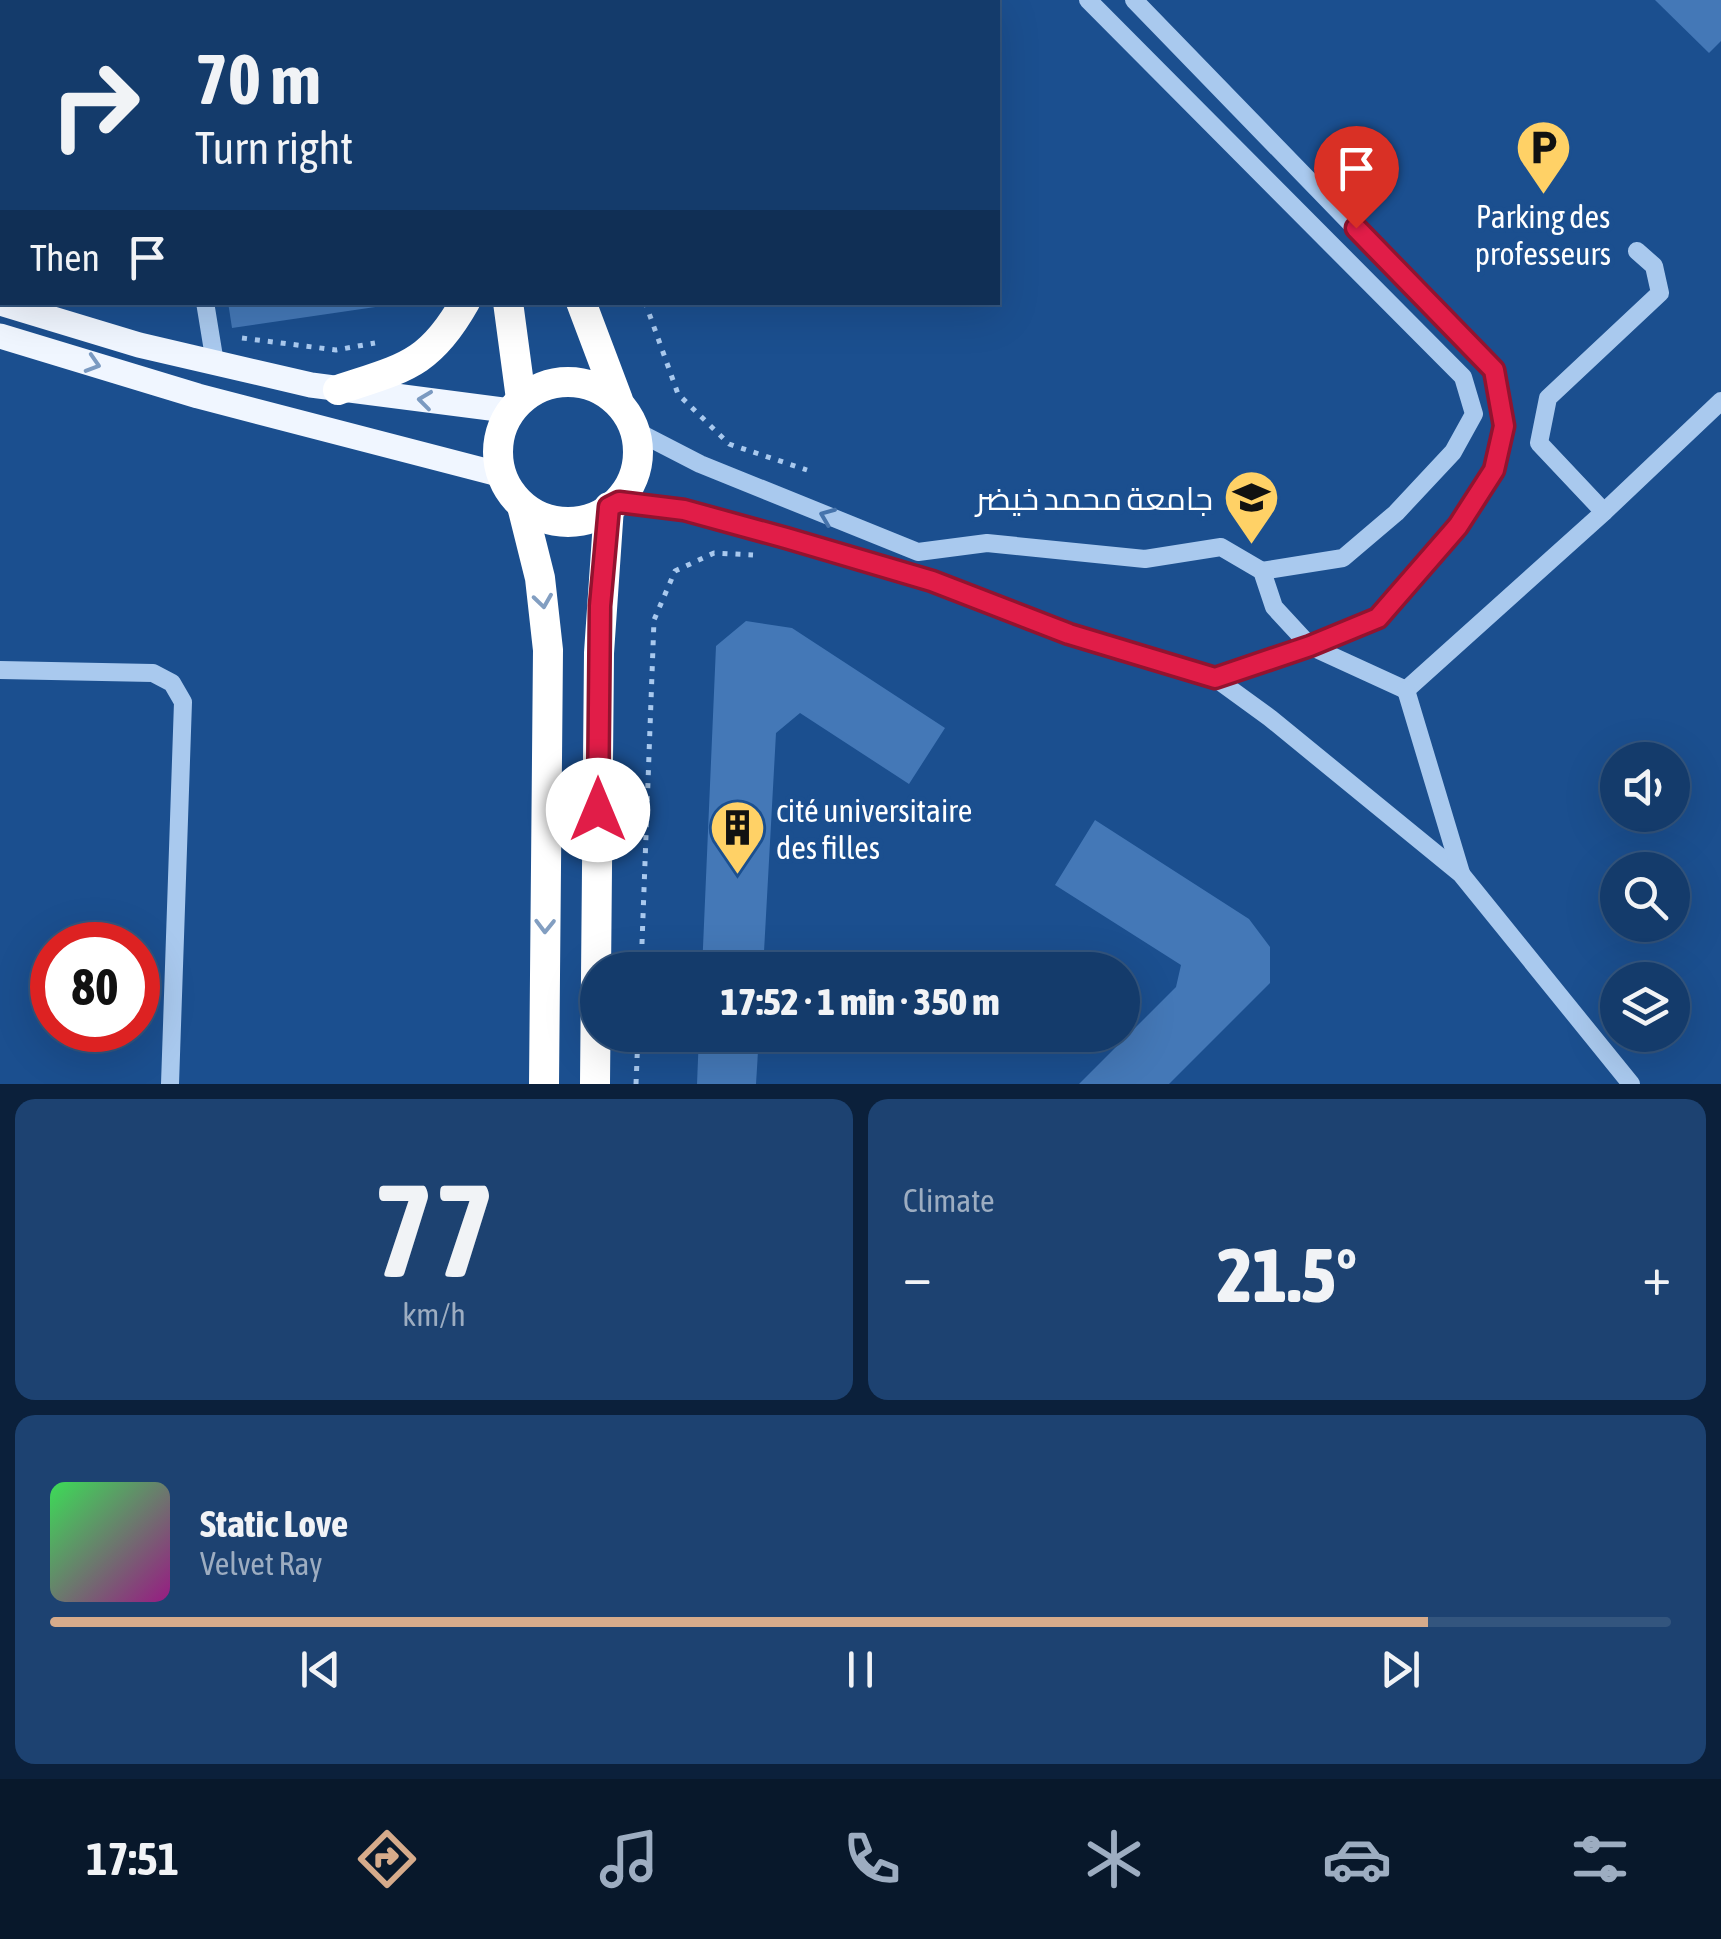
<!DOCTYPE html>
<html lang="en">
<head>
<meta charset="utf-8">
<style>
  :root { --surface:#143b6b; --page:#1d4271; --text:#f1f3f6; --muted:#9dadc1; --line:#33557e; --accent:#d6ab8b }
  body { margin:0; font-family:"Asap Condensed",Cairo,sans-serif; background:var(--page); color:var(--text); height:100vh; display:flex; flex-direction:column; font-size:38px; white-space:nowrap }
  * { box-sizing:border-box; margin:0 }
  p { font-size:32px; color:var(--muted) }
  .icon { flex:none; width:55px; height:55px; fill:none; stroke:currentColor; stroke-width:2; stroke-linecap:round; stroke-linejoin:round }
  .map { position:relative; height:1084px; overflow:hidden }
  .drawer { display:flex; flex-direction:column; gap:15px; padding:15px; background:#0b203b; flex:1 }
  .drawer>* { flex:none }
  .banner { position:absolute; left:0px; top:0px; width:1000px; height:305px; box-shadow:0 10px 40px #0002,0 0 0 2px var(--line); background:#143b6b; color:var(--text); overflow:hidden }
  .buttons { position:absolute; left:1600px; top:742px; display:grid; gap:20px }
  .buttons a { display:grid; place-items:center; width:90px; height:90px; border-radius:50%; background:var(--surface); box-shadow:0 10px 40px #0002,0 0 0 2px var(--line); font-size:50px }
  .speed { position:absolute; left:30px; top:922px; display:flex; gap:20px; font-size:50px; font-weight:700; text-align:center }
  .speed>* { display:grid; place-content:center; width:130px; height:130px; border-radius:50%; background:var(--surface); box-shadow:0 10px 40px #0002,0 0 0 2px var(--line); line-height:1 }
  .speed .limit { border:15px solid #d22; background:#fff; color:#111 }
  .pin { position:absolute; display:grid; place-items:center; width:85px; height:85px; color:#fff; margin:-102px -42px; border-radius:50% 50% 50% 0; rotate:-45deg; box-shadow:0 0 10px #0007 }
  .pin .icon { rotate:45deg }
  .me { position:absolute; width:110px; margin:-55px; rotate:0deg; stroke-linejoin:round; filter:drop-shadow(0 0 8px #0008) }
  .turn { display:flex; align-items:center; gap:35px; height:210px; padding:0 30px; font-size:45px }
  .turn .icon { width:130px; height:130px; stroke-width:2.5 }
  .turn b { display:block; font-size:70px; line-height:85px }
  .then { display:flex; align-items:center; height:95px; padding:0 30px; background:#0003; gap:20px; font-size:38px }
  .big { font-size:75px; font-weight:800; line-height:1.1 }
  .drawer .widget { flex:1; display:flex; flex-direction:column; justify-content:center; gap:15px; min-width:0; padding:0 35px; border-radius:20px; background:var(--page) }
  .drawer .dial { align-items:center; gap:0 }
  .dial b { font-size:130px; line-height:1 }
  .song { display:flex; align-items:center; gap:30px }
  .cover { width:120px; height:120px; border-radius:15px; background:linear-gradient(135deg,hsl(130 70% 55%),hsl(310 70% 35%)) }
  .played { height:10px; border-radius:5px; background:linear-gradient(90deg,var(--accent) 85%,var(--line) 85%) }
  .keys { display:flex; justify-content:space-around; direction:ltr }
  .heat { display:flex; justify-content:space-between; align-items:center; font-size:55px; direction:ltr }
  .drawer .tiles { flex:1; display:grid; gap:15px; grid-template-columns:1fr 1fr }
  .widget:last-child { grid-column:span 2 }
  .trip { position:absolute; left:580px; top:952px; width:560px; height:100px; border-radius:50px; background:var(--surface); box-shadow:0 10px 40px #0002,0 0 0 2px var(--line); font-weight:800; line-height:100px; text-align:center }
  .tab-bar { display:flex; height:160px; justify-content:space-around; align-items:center; background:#08182b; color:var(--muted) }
  .tab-bar .icon { width:70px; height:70px }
  .tab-bar .active { color:var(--accent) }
  .tab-bar b { font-size:45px; color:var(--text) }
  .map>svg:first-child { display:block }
  .building { fill:#4478b7 }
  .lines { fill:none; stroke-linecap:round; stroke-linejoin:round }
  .path { stroke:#a9c9ee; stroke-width:5; stroke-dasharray:5 8; stroke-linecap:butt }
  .minor { stroke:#a9c9ee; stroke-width:18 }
  .major { stroke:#f0f6ff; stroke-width:25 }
  .highway { stroke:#fff; stroke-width:30 }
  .oneway { stroke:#7b9ac1 }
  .oneway2 { stroke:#4674ac }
  .oneway3 { stroke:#829ec1 }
  .route-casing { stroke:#92132f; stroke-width:25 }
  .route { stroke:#e11d48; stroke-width:18 }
  .labels { text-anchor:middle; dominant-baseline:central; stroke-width:10; stroke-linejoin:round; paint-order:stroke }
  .poi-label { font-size:32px; fill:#fff; stroke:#1b4f8f }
</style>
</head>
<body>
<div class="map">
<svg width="1721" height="1084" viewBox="0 0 1721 1084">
  <rect width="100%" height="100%" fill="#1b4f8f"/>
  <g class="building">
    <polygon points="1655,0 1721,0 1721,41 1709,53"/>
    <polygon points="228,302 389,302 389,305 232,328"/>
    <polygon points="746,621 792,628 945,728 909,784 800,713 776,733 763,970 702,970 716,646"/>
    <polygon points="1095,820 1249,919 1270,947 1270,983 1169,1084 1079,1084 1176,987 1181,965 1055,885"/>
    <polygon points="699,1035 759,1035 756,1084 697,1084"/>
  </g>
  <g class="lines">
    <g class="path">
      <polyline points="547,0 547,2"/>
      <polyline points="645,302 678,394 729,444 807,470"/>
      <polyline points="242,338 336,350 375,343"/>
      <polyline points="641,970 654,620 675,571 714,553 753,555"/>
      <polyline points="636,1084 638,1035"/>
    </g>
    <g class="minor">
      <polyline points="148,0 148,2"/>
      <polyline points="1088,0 1463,377 1474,414 1453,452 1396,513 1343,558 1262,571"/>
      <polyline points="1134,0 1494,371 1505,426 1494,470 1458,526 1378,618 1310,646 1215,678"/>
      <polyline points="0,58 2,58"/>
      <polyline points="205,302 215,363"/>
      <polyline points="636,431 700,464 918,552 987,543 1145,559 1221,547 1262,571 1274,607 1310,646 1406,690 1604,512 1721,401"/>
      <polyline points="619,501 685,510 787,538 931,581 1069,634 1215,678 1270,718 1461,874 1631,1084"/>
      <polyline points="1604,512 1539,443 1548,398 1660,293 1654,266 1637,251"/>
      <polyline points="0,670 153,673 172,683 183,702 170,1084"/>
      <polyline points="1406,690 1461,873"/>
    </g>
    <g class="major">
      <polyline points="0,303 139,345 311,385 512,411"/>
      <polyline points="0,336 198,396 502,475"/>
    </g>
    <g class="highway">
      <polyline points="443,0 443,2"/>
      <polyline points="501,0 502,2"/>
      <polyline points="508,302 521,399"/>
      <polyline points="581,302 618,400"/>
      <circle cx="568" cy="452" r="70"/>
      <path d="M 338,390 C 403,368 429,366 465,302"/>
      <polyline points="522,506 540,578 548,650 544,1084"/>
      <polyline points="595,1084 599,653 609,507"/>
    </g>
  </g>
  <defs><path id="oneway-chevron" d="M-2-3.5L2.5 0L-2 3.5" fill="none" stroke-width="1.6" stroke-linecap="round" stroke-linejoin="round" transform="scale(2.5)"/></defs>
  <g class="oneway">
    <use href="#oneway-chevron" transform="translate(93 364) rotate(17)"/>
    <use href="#oneway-chevron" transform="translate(425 400) rotate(-173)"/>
  </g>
  <use class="oneway2" href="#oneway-chevron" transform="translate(827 516) rotate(-158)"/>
  <g class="oneway3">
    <use href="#oneway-chevron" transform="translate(543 601) rotate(82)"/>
    <use href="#oneway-chevron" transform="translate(545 926) rotate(91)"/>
  </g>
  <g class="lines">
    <defs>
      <polyline id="route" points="598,810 600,606 609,507 619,502 684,510 786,538 932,581 1069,634 1215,678 1310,646 1378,618 1458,526 1494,470 1504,426 1494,370 1356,228"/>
    </defs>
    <use href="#route" class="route-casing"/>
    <use href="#route" class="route"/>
  </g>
  <defs>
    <symbol id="parking-pin" viewBox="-11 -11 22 30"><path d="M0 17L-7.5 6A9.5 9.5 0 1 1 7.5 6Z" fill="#ffd166" stroke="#1b4f8f"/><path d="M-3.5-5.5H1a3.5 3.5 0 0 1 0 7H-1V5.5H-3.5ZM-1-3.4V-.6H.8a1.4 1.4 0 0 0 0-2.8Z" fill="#111"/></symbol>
    <symbol id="university-pin" viewBox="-11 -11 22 30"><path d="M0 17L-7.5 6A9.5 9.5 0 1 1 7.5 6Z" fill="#ffd166" stroke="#1b4f8f"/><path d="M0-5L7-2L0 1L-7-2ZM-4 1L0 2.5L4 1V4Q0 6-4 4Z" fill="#111"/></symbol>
    <symbol id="building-pin" viewBox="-11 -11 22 30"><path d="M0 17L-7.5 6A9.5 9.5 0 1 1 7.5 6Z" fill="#ffd166" stroke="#1b4f8f"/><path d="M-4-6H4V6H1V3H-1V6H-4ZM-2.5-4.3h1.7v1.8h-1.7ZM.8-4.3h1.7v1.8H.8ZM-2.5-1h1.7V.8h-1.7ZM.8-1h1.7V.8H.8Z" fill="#111"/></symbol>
  </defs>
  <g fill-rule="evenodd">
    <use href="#parking-pin" x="1512" y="116" width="63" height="86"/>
    <use href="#university-pin" x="1220" y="466" width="63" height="86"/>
    <use href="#building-pin" x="706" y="796" width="63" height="86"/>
  </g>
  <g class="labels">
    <g class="poi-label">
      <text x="1543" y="216">Parking des<tspan x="1543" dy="37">professeurs</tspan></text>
      <text x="1213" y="498" text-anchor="end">جامعة محمد خيضر</text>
      <text x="776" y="810" text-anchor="start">cité universitaire<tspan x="776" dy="37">des filles</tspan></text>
    </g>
  </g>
</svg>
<div class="buttons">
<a><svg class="icon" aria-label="sound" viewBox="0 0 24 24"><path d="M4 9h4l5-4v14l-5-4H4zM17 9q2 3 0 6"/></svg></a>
<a><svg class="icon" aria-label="search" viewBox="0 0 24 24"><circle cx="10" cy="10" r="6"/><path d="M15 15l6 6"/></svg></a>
<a><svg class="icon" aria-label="layers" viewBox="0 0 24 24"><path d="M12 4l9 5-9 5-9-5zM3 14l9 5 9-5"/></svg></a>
</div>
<div class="speed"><div class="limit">80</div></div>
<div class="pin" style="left:1356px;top:228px;background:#d93025"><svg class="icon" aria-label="arrive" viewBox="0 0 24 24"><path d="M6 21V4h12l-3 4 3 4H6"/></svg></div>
<svg class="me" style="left:598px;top:810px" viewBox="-20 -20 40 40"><circle r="19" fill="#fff"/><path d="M0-13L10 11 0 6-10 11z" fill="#e11d48"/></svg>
<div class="trip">17:52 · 1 min · 350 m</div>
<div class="banner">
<div class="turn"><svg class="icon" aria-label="right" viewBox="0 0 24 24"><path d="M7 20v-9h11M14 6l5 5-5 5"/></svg><div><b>70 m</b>Turn right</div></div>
<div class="then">Then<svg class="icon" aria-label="arrive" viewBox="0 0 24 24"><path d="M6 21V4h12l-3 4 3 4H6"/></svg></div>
</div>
</div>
<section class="drawer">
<div class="tiles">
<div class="widget dial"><b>77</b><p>km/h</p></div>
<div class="widget"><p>Climate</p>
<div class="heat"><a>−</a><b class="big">21.5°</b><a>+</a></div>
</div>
<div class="widget">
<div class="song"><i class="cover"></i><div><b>Static Love</b><p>Velvet Ray</p></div></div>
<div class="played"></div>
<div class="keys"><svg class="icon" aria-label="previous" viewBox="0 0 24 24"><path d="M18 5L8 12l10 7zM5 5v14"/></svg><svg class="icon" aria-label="pause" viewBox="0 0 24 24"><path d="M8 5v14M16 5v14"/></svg><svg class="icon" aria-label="next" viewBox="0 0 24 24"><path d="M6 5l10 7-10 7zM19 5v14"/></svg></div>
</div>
</div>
</section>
<nav class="tab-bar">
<b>17:51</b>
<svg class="icon active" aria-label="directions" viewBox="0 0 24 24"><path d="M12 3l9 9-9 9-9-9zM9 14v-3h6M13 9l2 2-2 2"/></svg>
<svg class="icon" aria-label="music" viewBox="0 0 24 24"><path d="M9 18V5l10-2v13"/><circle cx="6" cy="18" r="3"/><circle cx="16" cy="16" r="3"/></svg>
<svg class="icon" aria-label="phone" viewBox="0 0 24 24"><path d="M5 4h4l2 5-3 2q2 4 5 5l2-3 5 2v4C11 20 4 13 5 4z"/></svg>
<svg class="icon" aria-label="climate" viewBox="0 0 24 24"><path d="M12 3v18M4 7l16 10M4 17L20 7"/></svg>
<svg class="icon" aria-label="car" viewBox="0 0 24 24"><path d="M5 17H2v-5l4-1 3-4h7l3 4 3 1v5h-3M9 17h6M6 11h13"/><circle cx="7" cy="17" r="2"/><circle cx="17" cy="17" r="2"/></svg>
<svg class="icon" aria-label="filters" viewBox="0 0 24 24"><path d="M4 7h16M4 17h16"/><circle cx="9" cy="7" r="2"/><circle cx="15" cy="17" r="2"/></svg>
</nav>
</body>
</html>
